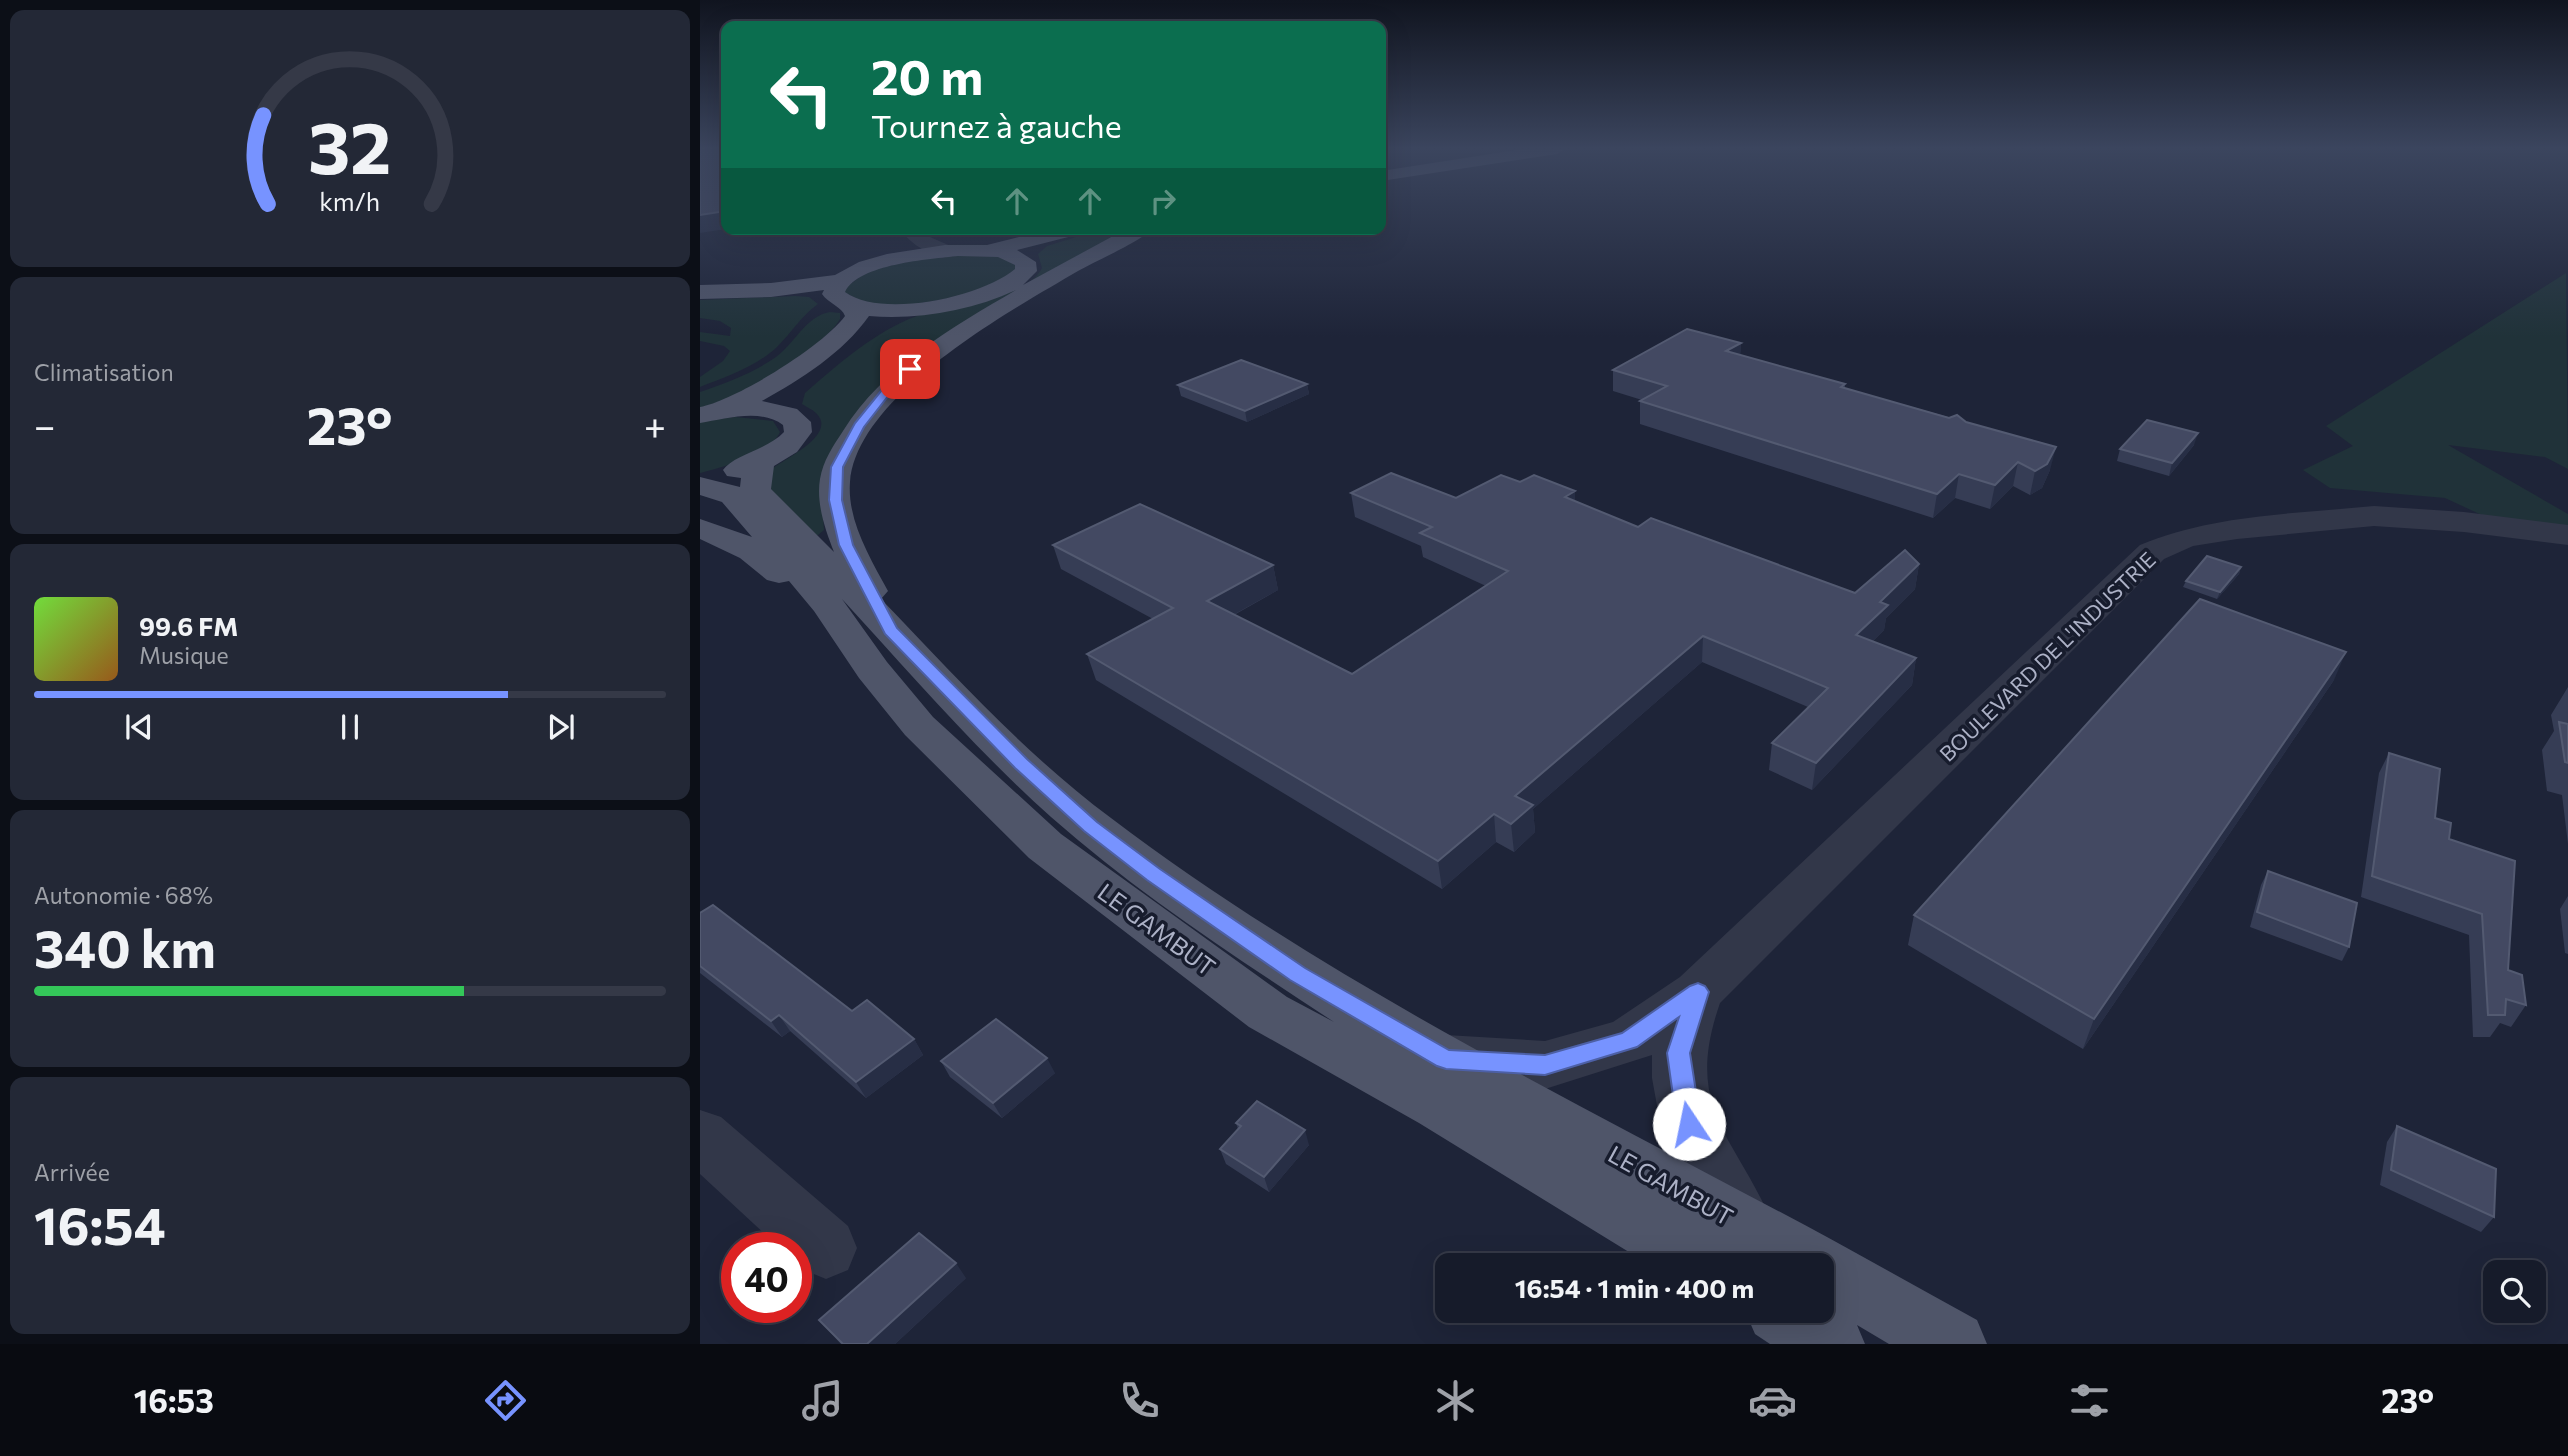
<!DOCTYPE html>
<html lang="fr">
<head>
<meta charset="utf-8">
<style>
  :root { --surface:#161b2a; --page:#232836; --text:#f1f3f6; --muted:#9ea1a8; --line:#353947; --accent:#7793ff }
  body { margin:0; font-family:Commissioner,sans-serif; background:var(--page); color:var(--text); height:100vh; display:flex; flex-direction:column; font-size:26px; white-space:nowrap }
  * { box-sizing:border-box; margin:0 }
  p { font-size:23px; color:var(--muted) }
  .icon { flex:none; width:38px; height:38px; fill:none; stroke:currentColor; stroke-width:2; stroke-linecap:round; stroke-linejoin:round }
  .map { position:relative; flex:1; overflow:hidden }
  .sheet { display:flex; flex-direction:column; gap:10px; padding:10px; background:#0c0f17; width:700px }
  .sheet>* { flex:none }
  .guide { position:absolute; left:21px; top:21px; width:665px; height:214px; border-radius:14px; box-shadow:0 7px 28px #0002,0 0 0 2px var(--line); background:#0b6e4f; color:#fff; overflow:hidden }
  .controls { position:absolute; left:1783px; top:1260px; display:grid; gap:14px }
  .controls a { display:grid; place-items:center; width:63px; height:63px; border-radius:14px; background:var(--surface); box-shadow:0 7px 28px #0002,0 0 0 2px var(--line); font-size:35px }
  .speed { position:absolute; left:21px; top:1232px; display:flex; gap:14px; font-size:35px; font-weight:700; text-align:center }
  .speed>* { display:grid; place-content:center; width:91px; height:91px; border-radius:50%; background:var(--surface); box-shadow:0 7px 28px #0002,0 0 0 2px var(--line); line-height:1 }
  .speed .limit { border:10px solid #d22; background:#fff; color:#111 }
  .pin { position:absolute; display:grid; place-items:center; width:60px; height:60px; color:#fff; margin:-30px; border-radius:14px; box-shadow:0 4px 10px #0006 }
  .me { position:absolute; width:77px; margin:-38px; rotate:349deg; stroke-linejoin:round; filter:drop-shadow(0 0 5px #0008) }
  .turn { display:flex; align-items:center; gap:24px; height:147px; padding:0 35px; font-size:32px }
  .turn .icon { width:91px; height:91px; stroke-width:2.5 }
  .turn b { display:block; font-size:49px; line-height:60px }
  .lanes { display:flex; align-items:center; height:66px; padding:0 35px; background:#0003; justify-content:center; gap:35px; direction:ltr }
  .lanes .off { opacity:.35 }
  .big { font-size:52px; font-weight:700; line-height:1.1 }
  .sheet .tile { flex:1; display:flex; flex-direction:column; justify-content:center; gap:10px; min-width:0; padding:0 24px; border-radius:14px; background:var(--page) }
  .sheet .dial { align-items:center; gap:0 }
  .dial svg { height:182px; overflow:visible; fill:none; stroke:var(--line); stroke-width:7; stroke-linecap:round; text-anchor:middle }
  .dial text { fill:var(--text); stroke:none }
  .song { display:flex; align-items:center; gap:21px }
  .cover { width:84px; height:84px; border-radius:10px; background:linear-gradient(135deg,hsl(100 70% 55%),hsl(30 70% 35%)) }
  .played { height:7px; border-radius:4px; background:linear-gradient(90deg,var(--accent) 75%,var(--line) 75%) }
  .keys { display:flex; justify-content:space-around; direction:ltr }
  .heat { display:flex; justify-content:space-between; align-items:center; font-size:38px; direction:ltr }
  .charge { height:10px; border-radius:5px; background:linear-gradient(90deg,#34c759 68%,var(--line) 0) }
  .trip { position:absolute; left:735px; top:1253px; width:399px; height:70px; border-radius:14px; background:var(--surface); box-shadow:0 7px 28px #0002,0 0 0 2px var(--line); font-weight:700; line-height:70px; text-align:center }
  .menu { display:flex; height:112px; justify-content:space-around; align-items:center; background:#090b11; color:var(--muted) }
  .menu .icon { width:49px; height:49px }
  .menu .selected { color:var(--accent) }
  .menu b { font-size:32px; color:var(--text) }
  main { display:flex; flex:1; min-height:0 }
  .map>svg:first-child { display:block }
  .green { fill:#203239 }
  .lines { fill:none; stroke-linecap:round; stroke-linejoin:round }
  .minor { fill:#323749; fill-rule:evenodd }
  .major { fill:#4f5569; fill-rule:evenodd }
  .wall { fill:#363d55 }
  .shaded-wall { fill:#272e45 }
  .building { fill:#434962; stroke:#535a71; stroke-width:2 }
  .route { fill:#7793ff; stroke:#4d60a6; stroke-width:2 }
  .labels { text-anchor:middle; dominant-baseline:central; stroke-width:7; stroke-linejoin:round; paint-order:stroke }
  .street-label { font-size:21px; fill:#acb1c6; stroke:#171c2d }
  .near-street-label { font-size:24px; fill:#acb1c6; stroke:#171c2d }
</style>
</head>
<body>
<main>
<section class="sheet">
<div class="tile dial"><svg viewBox="0 0 100 80">
<path d="M14 69A42 42 0 1 1 86 69"/>
<path d="M14 69A42 42 0 0 1 12 30" stroke="#7793ff"/>
<text x="50" y="56" font-size="32" font-weight="700">32</text>
<text x="50" y="72" font-size="11">km/h</text>
</svg></div>
<div class="tile"><p>Climatisation</p>
<div class="heat"><a>−</a><b class="big">23°</b><a>+</a></div>
</div>
<div class="tile">
<div class="song"><i class="cover"></i><div><b>99.6 FM</b><p>Musique</p></div></div>
<div class="played"></div>
<div class="keys"><svg class="icon" aria-label="previous" viewBox="0 0 24 24"><path d="M18 5L8 12l10 7zM5 5v14"/></svg><svg class="icon" aria-label="pause" viewBox="0 0 24 24"><path d="M8 5v14M16 5v14"/></svg><svg class="icon" aria-label="next" viewBox="0 0 24 24"><path d="M6 5l10 7-10 7zM19 5v14"/></svg></div>
</div>
<div class="tile"><p>Autonomie · 68%</p><b class="big">340 km</b><div class="charge"></div></div>
<div class="tile"><p>Arrivée</p><b class="big">16:54</b></div>
</section>
<div class="map">
<svg width="1868" height="1344" viewBox="0 0 1868 1344">
  <rect width="100%" height="100%" fill="#1e2438"/>
  <g class="green">
    <path d="M 402,229 L 437,229 L 197,371 C 145,417 117,459 124,530 L 118,535 L 110,536 L 67,488 L 69,471 C 82,460 139,435 116,413 C 112,409 106,407 102,404 L 105,393 C 137,365 177,330 217,316 C 248,306 327,299 342,268 L 338,254 L 347,246 Z"/>
    <polygon points="230,255 300,256 315,265 315,273 275,294 204,306 167,304 144,292 145,288 168,271"/>
    <polygon points="1866,273 1868,469 1845,457 1748,445 1868,514 1868,528 1786,517 1745,498 1630,488 1603,470 1653,446 1626,426"/>
    <path d="M 95,296 L 109,297 L 118,304 C 101,316 92,332 77,347 C 57,366 26,377 0,387 L 0,377 L 23,361 L 30,351 L 24,346 L 0,341 L 0,332 L 30,336 L 31,328 L 20,321 L 0,318 L 0,300 Z"/>
    <path d="M 130,312 L 140,313 L 140,319 C 129,340 68,381 46,391 C 31,398 15,403 0,408 L 0,392 C 26,383 53,373 76,357 C 95,343 106,316 130,312 Z"/>
    <path d="M 36,417 L 73,421 L 80,432 C 70,455 23,467 0,473 L 0,421 Z"/>
  </g>
  <g class="lines">
    <g class="minor">
      <path d="M 200,229 L 220,229 L 223,234 L 253,247 L 256,251 L 253,255 C 234,260 210,244 200,229 Z"/>
      <path d="M 1674,506 L 1764,512 L 1868,525 L 1868,545 L 1764,532 L 1674,526 L 1537,539 L 1493,546 L 1464,559 L 1020,1003 C 983,1109 1034,1134 1072,1222 L 1063,1243 L 1041,1252 L 1019,1243 L 986,1182 L 960,1122 L 952,1078 L 952,1055 L 845,1089 L 746,1083 L 727,1076 L 719,1059 L 727,1042 L 746,1035 L 845,1041 L 913,1022 L 980,977 L 1440,545 C 1514,514 1596,514 1674,506 Z"/>
      <polygon points="0,1110 21,1117 148,1226 157,1248 148,1270 126,1279 104,1270 96,1263 96,1248 80,1248 0,1174"/>
    </g>
    <g class="major">
      <polygon points="823,149 865,149 857,154 681,181 681,171"/>
      <path d="M 351,229 L 387,229 L 384,233 L 317,250 L 336,262 L 337,271 L 323,285 L 426,229 L 452,229 C 443,240 394,262 378,271 C 310,311 157,395 150,482 C 147,520 170,558 188,591 L 181,599 C 254,675 326,755 411,818 C 608,967 827,1078 1044,1193 C 1123,1234 1199,1277 1277,1320 L 1287,1344 L 1189,1344 L 1157,1325 L 1165,1344 L 1070,1344 L 1055,1334 L 1045,1311 L 1122,1311 L 1122,1265 L 1055,1265 L 1033,1253 L 1038,1265 L 950,1265 L 719,1123 L 549,1027 L 329,858 L 205,735 L 159,678 L 114,611 L 89,581 L 79,583 L 67,580 L 40,558 L 0,539 L 0,519 L 52,537 L 22,502 L 0,495 L 0,477 L 40,487 L 41,478 L 27,476 L 23,470 C 33,455 67,450 84,432 L 83,425 C 61,408 25,419 0,423 L 0,407 C 36,400 123,346 145,316 C 142,307 128,303 122,294 L 124,290 L 71,297 L 0,299 L 0,285 L 71,283 L 135,275 L 159,262 L 187,254 L 245,245 L 287,245 ZM 258,256 L 298,257 L 315,265 L 315,269 C 282,297 182,319 145,292 C 158,264 230,259 258,256 ZM 316,290 C 251,328 184,366 143,431 C 133,446 123,461 120,479 C 116,503 125,529 134,552 L 71,489 L 74,466 L 97,452 L 112,432 L 111,422 L 97,409 L 62,401 C 101,379 143,353 169,316 C 218,320 271,311 316,290 ZM 142,599 C 210,673 276,750 351,817 C 438,894 537,958 634,1022 L 587,997 L 361,834 L 233,717 L 187,662 Z"/>
    </g>
  </g>
  <g class="wall">
    <polygon points="1041,343 1040,355 1145,384 1145,388 1266,422 1350,470 1342,488 1330,495 1313,486 1290,509 1255,498 1233,518 940,424 940,401 942,400 913,391 913,370"/>
    <polygon points="607,384 609,394 547,422 481,396 478,385"/>
    <polygon points="1494,445 1469,476 1417,461 1420,449"/>
    <polygon points="820,482 875,491 875,501 938,527 1155,593 1219,564 1215,589 1186,618 1184,630 1173,641 1216,658 1212,685 1112,790 1069,770 1072,743 1108,707 1002,662 833,809 835,832 814,852 796,842 742,889 396,680 387,654 453,619 361,569 353,545 573,565 578,590 534,615 652,674 786,586 723,557 721,546 655,517 651,493 756,498"/>
    <polygon points="1541,567 1539,574 1517,599 1483,587 1486,581"/>
    <polygon points="1634,680 1383,1049 1208,945 1214,915"/>
    <polygon points="1868,687 1868,844 1862,795 1847,791 1842,750 1854,731 1851,715"/>
    <polygon points="1689,753 1749,839 1808,970 1826,1005 1811,1027 1800,1023 1790,1037 1773,1037 1769,935 1661,897 1679,773"/>
    <polygon points="1568,871 1649,947 1642,961 1550,927 1561,885"/>
    <polygon points="1868,896 1868,954 1865,953 1860,909"/>
    <polygon points="0,913 152,1011 214,1039 223,1055 166,1098 90,1031 82,1037 0,973"/>
    <polygon points="241,1061 355,1073 302,1118 250,1077"/>
    <polygon points="536,1123 609,1145 569,1192 526,1164 520,1149 538,1129"/>
    <polygon points="1697,1126 1794,1217 1781,1232 1680,1185 1687,1142"/>
    <polygon points="266,1278 195,1344 141,1344 119,1320"/>
  </g>
  <g class="shaded-wall">
    <polygon points="26,211 26,229 0,233 0,215"/>
    <polygon points="1041,343 1040,364 1026,351"/>
    <polygon points="607,384 609,394 547,422 545,411"/>
    <polygon points="1498,433 1494,445 1469,476 1472,463"/>
    <polygon points="1356,447 1350,470 1342,488 1330,495 1335,471"/>
    <polygon points="1318,462 1313,486 1290,509 1295,485"/>
    <polygon points="1259,474 1255,498 1233,518 1237,494"/>
    <polygon points="875,491 875,515 865,497"/>
    <polygon points="1219,564 1215,589 1186,618 1184,630 1153,661 1156,635 1180,602"/>
    <polygon points="573,565 578,590 513,626 507,601"/>
    <polygon points="1541,567 1539,574 1517,599 1520,592"/>
    <polygon points="1003,636 1002,662 833,809 835,832 814,852 811,824 815,796"/>
    <polygon points="1646,652 1634,680 1383,1049 1394,1019"/>
    <polygon points="1216,658 1212,685 1112,790 1116,763"/>
    <polygon points="794,814 796,842 742,889 738,861"/>
    <polygon points="79,1015 90,1031 82,1037 71,1021"/>
    <polygon points="214,1039 223,1055 166,1098 156,1082"/>
    <polygon points="347,1058 355,1073 302,1118 293,1103"/>
    <polygon points="605,1130 609,1145 569,1192 564,1177"/>
    <polygon points="256,1263 266,1278 195,1344 167,1344"/>
  </g>
  <g class="building">
    <polygon points="0,149 26,149 26,211 0,215"/>
    <polygon points="987,329 1041,343 1026,351 1145,384 1141,387 1249,418 1257,415 1266,422 1356,447 1347,464 1335,471 1318,462 1295,485 1259,474 1237,494 940,401 967,386 913,370"/>
    <polygon points="541,360 607,384 545,411 478,385"/>
    <polygon points="1447,420 1498,433 1472,463 1420,449"/>
    <polygon points="691,473 756,498 801,475 820,482 834,475 875,491 865,497 938,527 951,518 1155,593 1205,550 1219,564 1180,602 1188,605 1156,635 1216,658 1116,763 1072,743 1128,688 1003,636 815,796 833,805 811,824 794,814 738,861 387,654 473,608 353,545 440,504 573,565 507,601 652,674 808,571 720,533 732,527 651,493"/>
    <polygon points="1507,556 1541,567 1520,592 1486,581"/>
    <polygon points="1500,599 1646,652 1394,1019 1214,915"/>
    <polygon points="1859,722 1868,724 1868,763 1865,762"/>
    <polygon points="1689,753 1740,769 1735,818 1751,823 1749,839 1815,861 1808,970 1822,975 1826,1005 1806,999 1805,1015 1788,1015 1782,914 1672,876"/>
    <polygon points="1568,871 1657,903 1649,947 1557,912"/>
    <polygon points="13,905 152,1011 167,1000 214,1039 156,1082 79,1015 71,1021 0,966 0,913"/>
    <polygon points="296,1019 347,1058 293,1103 241,1061"/>
    <polygon points="557,1101 605,1130 564,1177 520,1149 541,1126 536,1123"/>
    <polygon points="1697,1126 1796,1169 1794,1217 1691,1170"/>
    <polygon points="219,1233 256,1263 167,1344 143,1344 119,1320"/>
  </g>
  <linearGradient id="sky" x2="0" y2="1"><stop stop-color="#10141f"/><stop offset="0.44" stop-color="#3b455e"/><stop offset="1" stop-color="#3b455e" stop-opacity="0"/></linearGradient>
  <rect width="1868" height="337" fill="url(#sky)"/>
  <polygon class="route" points="206,367 215,369 189,395 164,427 143,467 142,500 153,545 197,628 327,759 397,822 460,869 605,968 749,1050 845,1055 922,1033 990,986 998,983 1005,986 1009,992 990,1053 1001,1124 997,1132 989,1135 980,1132 977,1124 967,1053 979,1017 937,1047 845,1075 746,1069 737,1066 590,980 447,880 384,831 315,768 185,634 139,545 129,500 131,467 155,423 181,391"/>
  <g class="labels">
    <g class="street-label">
      <text transform="translate(1347 656) rotate(-44)">BOULEVARD DE L'INDUSTRIE</text>
    </g>
    <g class="near-street-label">
      <text transform="translate(457 929) rotate(36)">LE GAMBUT</text>
      <text transform="translate(971 1185) rotate(29)">LE GAMBUT</text>
    </g>
  </g>
</svg>
<div class="controls">
<a><svg class="icon" aria-label="search" viewBox="0 0 24 24"><circle cx="10" cy="10" r="6"/><path d="M15 15l6 6"/></svg></a>
</div>
<div class="speed"><div class="limit">40</div></div>
<div class="pin" style="left:210px;top:369px;background:#d93025"><svg class="icon" aria-label="arrive" viewBox="0 0 24 24"><path d="M6 21V4h12l-3 4 3 4H6"/></svg></div>
<svg class="me" style="left:989px;top:1124px" viewBox="-20 -20 40 40"><circle r="19" fill="#fff"/><path d="M0-13L10 11 0 6-10 11z" fill="#7793ff"/></svg>
<div class="trip">16:54 · 1 min · 400 m</div>
<div class="guide">
<div class="turn"><svg class="icon" aria-label="left" viewBox="0 0 24 24"><path d="M17 20v-9H6M10 6l-5 5 5 5"/></svg><div><b>20 m</b>Tournez à gauche</div></div>
<div class="lanes"><svg class="icon" aria-label="left" viewBox="0 0 24 24"><path d="M17 20v-9H6M10 6l-5 5 5 5"/></svg><svg class="icon off" aria-label="ahead" viewBox="0 0 24 24"><path d="M12 20V5M6 11l6-6 6 6"/></svg><svg class="icon off" aria-label="ahead" viewBox="0 0 24 24"><path d="M12 20V5M6 11l6-6 6 6"/></svg><svg class="icon off" aria-label="right" viewBox="0 0 24 24"><path d="M7 20v-9h11M14 6l5 5-5 5"/></svg></div>
</div>
</div>
</main>
<nav class="menu">
<b>16:53</b>
<svg class="icon selected" aria-label="directions" viewBox="0 0 24 24"><path d="M12 3l9 9-9 9-9-9zM9 14v-3h6M13 9l2 2-2 2"/></svg>
<svg class="icon" aria-label="music" viewBox="0 0 24 24"><path d="M9 18V5l10-2v13"/><circle cx="6" cy="18" r="3"/><circle cx="16" cy="16" r="3"/></svg>
<svg class="icon" aria-label="phone" viewBox="0 0 24 24"><path d="M5 4h4l2 5-3 2q2 4 5 5l2-3 5 2v4C11 20 4 13 5 4z"/></svg>
<svg class="icon" aria-label="climate" viewBox="0 0 24 24"><path d="M12 3v18M4 7l16 10M4 17L20 7"/></svg>
<svg class="icon" aria-label="car" viewBox="0 0 24 24"><path d="M5 17H2v-5l4-1 3-4h7l3 4 3 1v5h-3M9 17h6M6 11h13"/><circle cx="7" cy="17" r="2"/><circle cx="17" cy="17" r="2"/></svg>
<svg class="icon" aria-label="filters" viewBox="0 0 24 24"><path d="M4 7h16M4 17h16"/><circle cx="9" cy="7" r="2"/><circle cx="15" cy="17" r="2"/></svg>
<b>23°</b>
</nav>
</body>
</html>
